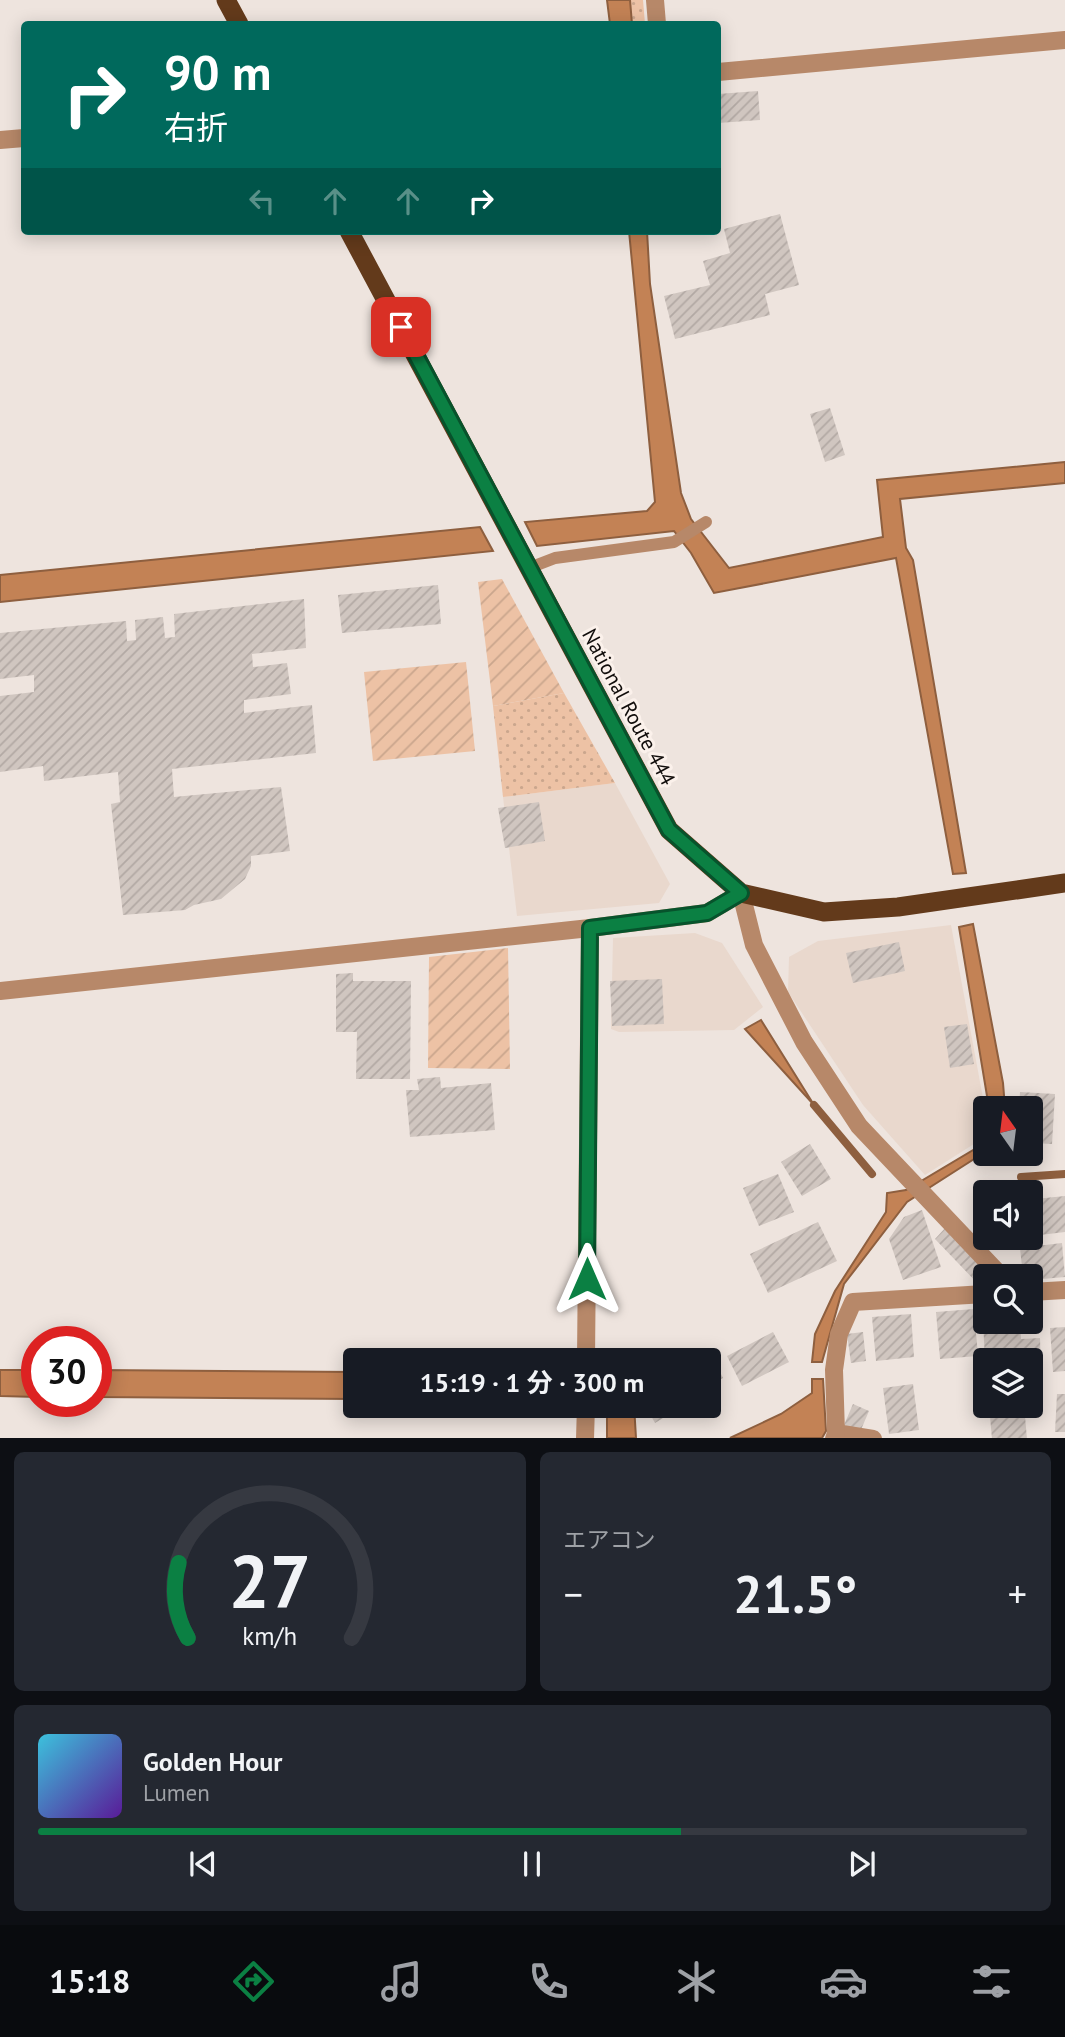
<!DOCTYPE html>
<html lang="ja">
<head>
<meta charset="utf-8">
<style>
  :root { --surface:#171b24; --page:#242831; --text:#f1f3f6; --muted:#9ea1a6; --line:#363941; --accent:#0b8043 }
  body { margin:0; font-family:"PT Sans","Noto Sans JP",sans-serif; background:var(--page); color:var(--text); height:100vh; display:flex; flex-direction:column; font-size:26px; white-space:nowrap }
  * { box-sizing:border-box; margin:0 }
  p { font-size:23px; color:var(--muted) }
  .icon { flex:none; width:38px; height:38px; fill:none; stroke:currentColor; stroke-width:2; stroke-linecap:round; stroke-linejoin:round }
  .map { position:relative; height:1438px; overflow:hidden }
  .sheet { display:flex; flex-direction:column; gap:14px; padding:14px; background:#0d0f14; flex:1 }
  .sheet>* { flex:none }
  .top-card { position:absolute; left:21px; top:21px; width:700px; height:214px; border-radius:7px; box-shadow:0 4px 18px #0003; background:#00695c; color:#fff; overflow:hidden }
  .needle { width:46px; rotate:346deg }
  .fabs { position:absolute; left:973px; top:1096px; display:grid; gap:14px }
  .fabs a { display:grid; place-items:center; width:70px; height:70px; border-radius:7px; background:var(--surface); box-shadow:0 4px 18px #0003; font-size:35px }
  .speed { position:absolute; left:21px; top:1326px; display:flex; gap:14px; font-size:35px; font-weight:700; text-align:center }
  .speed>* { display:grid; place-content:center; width:91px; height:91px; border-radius:50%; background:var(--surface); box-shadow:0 4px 18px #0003; line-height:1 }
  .speed .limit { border:10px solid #d22; background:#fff; color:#111 }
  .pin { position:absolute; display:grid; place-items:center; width:60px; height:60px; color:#fff; margin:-30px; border-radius:14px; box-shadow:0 4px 10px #0006 }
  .me { position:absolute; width:77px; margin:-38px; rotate:0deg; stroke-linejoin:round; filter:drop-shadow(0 0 5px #0008) }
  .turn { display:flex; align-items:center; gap:24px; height:147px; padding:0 28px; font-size:32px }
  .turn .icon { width:91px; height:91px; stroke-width:2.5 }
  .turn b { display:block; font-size:49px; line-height:60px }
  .lanes { display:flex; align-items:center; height:66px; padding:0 28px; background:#0003; justify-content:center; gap:35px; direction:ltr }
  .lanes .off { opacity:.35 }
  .big { font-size:52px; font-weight:700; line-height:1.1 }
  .sheet .card { flex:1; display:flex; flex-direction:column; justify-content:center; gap:10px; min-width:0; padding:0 24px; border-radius:10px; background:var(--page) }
  .sheet .dial { align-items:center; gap:0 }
  .dial svg { height:182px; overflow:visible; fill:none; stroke:var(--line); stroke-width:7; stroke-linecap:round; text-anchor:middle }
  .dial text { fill:var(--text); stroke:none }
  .song { display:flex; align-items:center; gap:21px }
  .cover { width:84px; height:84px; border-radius:10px; background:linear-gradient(135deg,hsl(190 70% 55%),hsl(270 70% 35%)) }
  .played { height:7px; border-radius:4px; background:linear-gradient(90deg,var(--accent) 65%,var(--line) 65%) }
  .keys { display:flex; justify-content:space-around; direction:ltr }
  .heat { display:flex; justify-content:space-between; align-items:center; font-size:38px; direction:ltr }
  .sheet .tiles { flex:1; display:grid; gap:14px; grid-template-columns:1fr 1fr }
  .card:last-child { grid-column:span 2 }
  .trip { position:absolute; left:343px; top:1348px; width:378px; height:70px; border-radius:7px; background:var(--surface); box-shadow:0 4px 18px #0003; font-weight:700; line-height:70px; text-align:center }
  .menu { display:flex; height:112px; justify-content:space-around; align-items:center; background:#090b0e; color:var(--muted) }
  .menu .icon { width:49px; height:49px }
  .menu .on { color:var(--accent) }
  .menu b { font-size:32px; color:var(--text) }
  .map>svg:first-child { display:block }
  .built { fill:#e9d8cd }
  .grass { fill:url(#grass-dots) }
  .garden { fill:url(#garden-furrows) }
  .water { fill:#c38255; stroke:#8e5f3f; stroke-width:2 }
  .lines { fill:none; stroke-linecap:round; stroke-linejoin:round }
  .stream { stroke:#8e5f3f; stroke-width:8 }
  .building { fill:url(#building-hatch) }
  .service { stroke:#b78869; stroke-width:12 }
  .minor { stroke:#b78869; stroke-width:18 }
  .trunk { stroke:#633a1b; stroke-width:19 }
  .route-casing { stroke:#07532c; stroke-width:18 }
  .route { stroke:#0b8043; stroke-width:12 }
  .labels { text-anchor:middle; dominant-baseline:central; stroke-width:6; stroke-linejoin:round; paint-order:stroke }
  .street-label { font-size:21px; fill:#110d0b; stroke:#fbf1eb }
</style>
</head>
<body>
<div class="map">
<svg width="1065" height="1439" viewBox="0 0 1065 1439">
  <defs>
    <pattern id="grass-dots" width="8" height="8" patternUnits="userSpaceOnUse" patternTransform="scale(1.75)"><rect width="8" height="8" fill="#edc2a5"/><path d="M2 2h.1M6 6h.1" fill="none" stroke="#caa68d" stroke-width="1.8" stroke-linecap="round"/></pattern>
    <pattern id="garden-furrows" width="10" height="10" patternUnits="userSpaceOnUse" patternTransform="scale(1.75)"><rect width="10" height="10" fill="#edc2a5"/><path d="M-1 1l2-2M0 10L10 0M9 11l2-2" fill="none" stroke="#caa68d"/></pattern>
    <pattern id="building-hatch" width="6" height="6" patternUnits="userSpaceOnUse" patternTransform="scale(1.75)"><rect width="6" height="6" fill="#d0c6c0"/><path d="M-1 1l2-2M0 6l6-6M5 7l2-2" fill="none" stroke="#b2a9a4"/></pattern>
  </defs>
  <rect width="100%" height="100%" fill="#eee4de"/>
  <g class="built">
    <polygon points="615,783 670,884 659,903 517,916 503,797"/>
    <polygon points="951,925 985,1109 985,1137 925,1175 863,1105 788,992 789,957 818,941"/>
    <polygon points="695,933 722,943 763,1007 734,1030 619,1032 611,1029 613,938"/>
  </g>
  <g class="grass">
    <polygon points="630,0 643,0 645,24 632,24"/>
    <polygon points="564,693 615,783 503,797 493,706"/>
  </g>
  <g class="garden">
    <polygon points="502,579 564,693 493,706 478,582"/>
    <polygon points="466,662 475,751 373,761 364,672"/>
    <polygon points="508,948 510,1069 428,1068 429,957"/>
  </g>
  <g class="water">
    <polygon points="607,0 630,0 632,24 610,24"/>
    <polygon points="629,231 647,231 650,284 681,493 691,519 729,568 883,537 877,480 1065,462 1065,483 900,499 906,548 913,560 966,873 953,874 896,558 714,593 691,553 674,531 537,546 525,522 647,511 655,502"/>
    <polygon points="480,527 493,551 0,602 0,575"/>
    <polygon points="973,924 1003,1083 1005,1108 989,1108 959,927"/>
    <polygon points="761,1020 814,1105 745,1029"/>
    <polygon points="985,1143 985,1152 907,1202 844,1284 822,1362 812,1362 815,1334 835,1291 886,1212 887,1193 906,1190"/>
    <polygon points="0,1370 37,1370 37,1397 0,1396"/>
    <polygon points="96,1370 355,1372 355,1399 96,1397"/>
    <polygon points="812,1379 823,1379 826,1431 822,1438 730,1438 781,1414 812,1393"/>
    <polygon points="607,1405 634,1405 636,1438 607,1438"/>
  </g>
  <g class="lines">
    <g class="stream">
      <polyline points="814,1105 872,1174"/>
      <polyline points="1021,1177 1065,1174"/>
    </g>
  </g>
  <g class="building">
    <polygon points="758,91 760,120 718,123 718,94"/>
    <polygon points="780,214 799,285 765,294 770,315 675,339 664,296 710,285 703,261 730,253 724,229"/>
    <polygon points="830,408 845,455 825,462 810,414"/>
    <polygon points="438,585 441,624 342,633 338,595"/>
    <polygon points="304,599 306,648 252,654 253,667 287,663 291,694 244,700 244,713 312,705 316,753 172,769 174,797 281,787 290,851 251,856 251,866 245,879 221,899 194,905 185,910 123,915 111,804 120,802 118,772 44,781 43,766 0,772 0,696 34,692 34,675 0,679 0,633 126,621 127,641 136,640 135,620 163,617 165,638 175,637 174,614"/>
    <polygon points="539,802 545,841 505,848 498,808"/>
    <polygon points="899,942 905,971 853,983 846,953"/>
    <polygon points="353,973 353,981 411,981 410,1079 356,1079 357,1032 336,1032 336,974"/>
    <polygon points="662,979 664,1024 612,1026 610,981"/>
    <polygon points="967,1024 974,1064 950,1068 944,1027"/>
    <polygon points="440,1077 441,1088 491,1083 495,1130 410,1137 406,1090 419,1090 417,1079"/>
    <polygon points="1020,1092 1055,1094 1052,1144 1031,1143 1031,1108 1019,1108"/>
    <polygon points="810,1144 831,1179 802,1196 781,1162"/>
    <polygon points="778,1174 794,1212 759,1226 743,1188"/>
    <polygon points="1009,1187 1010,1192 985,1192 984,1212 981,1191"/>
    <polygon points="1065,1196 1065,1232 1040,1235 1035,1199"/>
    <polygon points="922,1210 941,1267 903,1280 889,1239 904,1217"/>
    <polygon points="818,1222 837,1261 768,1293 750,1254"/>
    <polygon points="947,1226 990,1276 985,1276 985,1280 980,1286 935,1239"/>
    <polygon points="1062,1243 1065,1277 1031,1280 1031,1276 1023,1276 1020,1248"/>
    <polygon points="974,1309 978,1356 940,1359 936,1312"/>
    <polygon points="911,1314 914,1357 876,1361 872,1317"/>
    <polygon points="983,1321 1020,1321 1021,1339 1040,1338 1041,1369 1031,1369 1031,1360 985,1360"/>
    <polygon points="1065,1327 1065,1371 1053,1372 1050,1328"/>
    <polygon points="773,1332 789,1362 742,1386 727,1356"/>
    <polygon points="863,1332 866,1361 851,1363 847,1334"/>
    <polygon points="710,1352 723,1378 709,1386 709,1360 695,1360"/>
    <polygon points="913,1384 919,1430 889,1434 883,1388"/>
    <polygon points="1057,1394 1065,1394 1065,1432 1055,1432"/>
    <polygon points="853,1404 869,1411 860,1432 844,1425"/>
    <polygon points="645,1405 684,1405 655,1423"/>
    <polygon points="989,1405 1024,1405 1027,1439 992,1439"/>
  </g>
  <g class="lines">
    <polyline class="service" points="529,568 555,558 674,542 706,522"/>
    <g class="minor">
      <polyline points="655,0 657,24"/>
      <polyline points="718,72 1065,40"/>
      <polyline points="0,140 24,138"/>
      <polyline points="0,991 590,928 707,913 741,893 754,945 804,1042 859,1126 1001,1276"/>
      <polyline points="1031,1292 1065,1290"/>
      <polyline points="586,1360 590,928"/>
      <polyline points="836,1433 873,1439"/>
      <polyline points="585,1439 586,1405"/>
      <polyline points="834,1439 836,1433 834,1370 839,1334 853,1302 985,1294"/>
    </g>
    <g class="trunk">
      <polyline points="226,0 239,24"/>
      <polyline points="349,231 669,830 741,893 824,912 898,907 1065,883"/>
    </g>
  </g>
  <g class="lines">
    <defs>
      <polyline id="route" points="401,327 669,830 741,893 707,913 590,928 587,1279"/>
    </defs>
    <use href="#route" class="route-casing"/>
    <use href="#route" class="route"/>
  </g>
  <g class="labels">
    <g class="street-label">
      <text transform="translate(629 707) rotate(62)">National Route 444</text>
    </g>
  </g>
</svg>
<div class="fabs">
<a><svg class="needle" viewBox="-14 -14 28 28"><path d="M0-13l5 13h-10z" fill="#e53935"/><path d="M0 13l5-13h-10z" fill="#9ea1a6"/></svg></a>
<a><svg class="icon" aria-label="sound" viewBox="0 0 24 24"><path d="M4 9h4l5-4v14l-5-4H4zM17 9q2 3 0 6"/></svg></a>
<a><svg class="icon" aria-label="search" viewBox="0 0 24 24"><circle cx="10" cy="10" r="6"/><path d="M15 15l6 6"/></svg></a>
<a><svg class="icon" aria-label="layers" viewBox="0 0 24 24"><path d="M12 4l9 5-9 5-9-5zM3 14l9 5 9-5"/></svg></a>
</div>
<div class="speed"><div class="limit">30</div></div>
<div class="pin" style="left:401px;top:327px;background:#d93025"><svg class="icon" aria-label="arrive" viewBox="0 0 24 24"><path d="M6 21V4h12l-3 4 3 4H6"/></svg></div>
<svg class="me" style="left:587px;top:1279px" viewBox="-20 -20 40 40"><path d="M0-17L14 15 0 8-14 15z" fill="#0b8043" stroke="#fff" stroke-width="4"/></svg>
<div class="trip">15:19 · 1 分 · 300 m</div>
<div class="top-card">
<div class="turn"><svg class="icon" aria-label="right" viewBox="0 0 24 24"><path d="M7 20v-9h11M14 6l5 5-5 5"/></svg><div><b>90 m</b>右折</div></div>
<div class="lanes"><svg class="icon off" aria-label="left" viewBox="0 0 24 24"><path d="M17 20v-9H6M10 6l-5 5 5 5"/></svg><svg class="icon off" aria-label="ahead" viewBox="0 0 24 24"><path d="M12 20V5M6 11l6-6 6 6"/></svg><svg class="icon off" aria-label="ahead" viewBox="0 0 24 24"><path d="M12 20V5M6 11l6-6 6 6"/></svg><svg class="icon" aria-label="right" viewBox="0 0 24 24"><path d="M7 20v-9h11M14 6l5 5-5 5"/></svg></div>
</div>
</div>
<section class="sheet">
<div class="tiles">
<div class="card dial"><svg viewBox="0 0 100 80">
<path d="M14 69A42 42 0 1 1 86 69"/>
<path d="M14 69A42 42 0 0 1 10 36" stroke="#0b8043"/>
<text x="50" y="56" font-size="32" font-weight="700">27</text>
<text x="50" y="72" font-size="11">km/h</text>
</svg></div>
<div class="card"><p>エアコン</p>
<div class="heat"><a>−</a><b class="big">21.5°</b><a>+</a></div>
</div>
<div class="card">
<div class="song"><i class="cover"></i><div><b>Golden Hour</b><p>Lumen</p></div></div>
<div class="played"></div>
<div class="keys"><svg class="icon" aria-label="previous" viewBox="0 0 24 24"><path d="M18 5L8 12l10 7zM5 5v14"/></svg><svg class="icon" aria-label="pause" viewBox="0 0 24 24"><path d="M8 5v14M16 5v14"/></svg><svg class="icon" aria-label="next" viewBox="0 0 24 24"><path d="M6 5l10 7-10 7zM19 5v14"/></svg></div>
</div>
</div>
</section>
<nav class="menu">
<b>15:18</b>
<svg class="icon on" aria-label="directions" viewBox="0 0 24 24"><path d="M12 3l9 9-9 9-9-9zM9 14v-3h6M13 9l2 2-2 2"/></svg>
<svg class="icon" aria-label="music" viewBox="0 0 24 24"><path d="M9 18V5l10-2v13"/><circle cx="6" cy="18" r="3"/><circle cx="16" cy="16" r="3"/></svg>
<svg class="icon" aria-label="phone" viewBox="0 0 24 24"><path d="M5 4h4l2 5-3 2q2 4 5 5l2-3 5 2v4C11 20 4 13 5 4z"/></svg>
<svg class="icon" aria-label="climate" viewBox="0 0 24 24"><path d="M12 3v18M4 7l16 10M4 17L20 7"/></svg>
<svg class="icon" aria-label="car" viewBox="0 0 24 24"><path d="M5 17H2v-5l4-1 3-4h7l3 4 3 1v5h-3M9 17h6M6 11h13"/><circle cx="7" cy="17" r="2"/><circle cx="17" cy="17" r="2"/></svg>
<svg class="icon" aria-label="filters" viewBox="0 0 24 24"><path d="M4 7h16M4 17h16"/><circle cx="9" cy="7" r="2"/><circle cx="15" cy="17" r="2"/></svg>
</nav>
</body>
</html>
